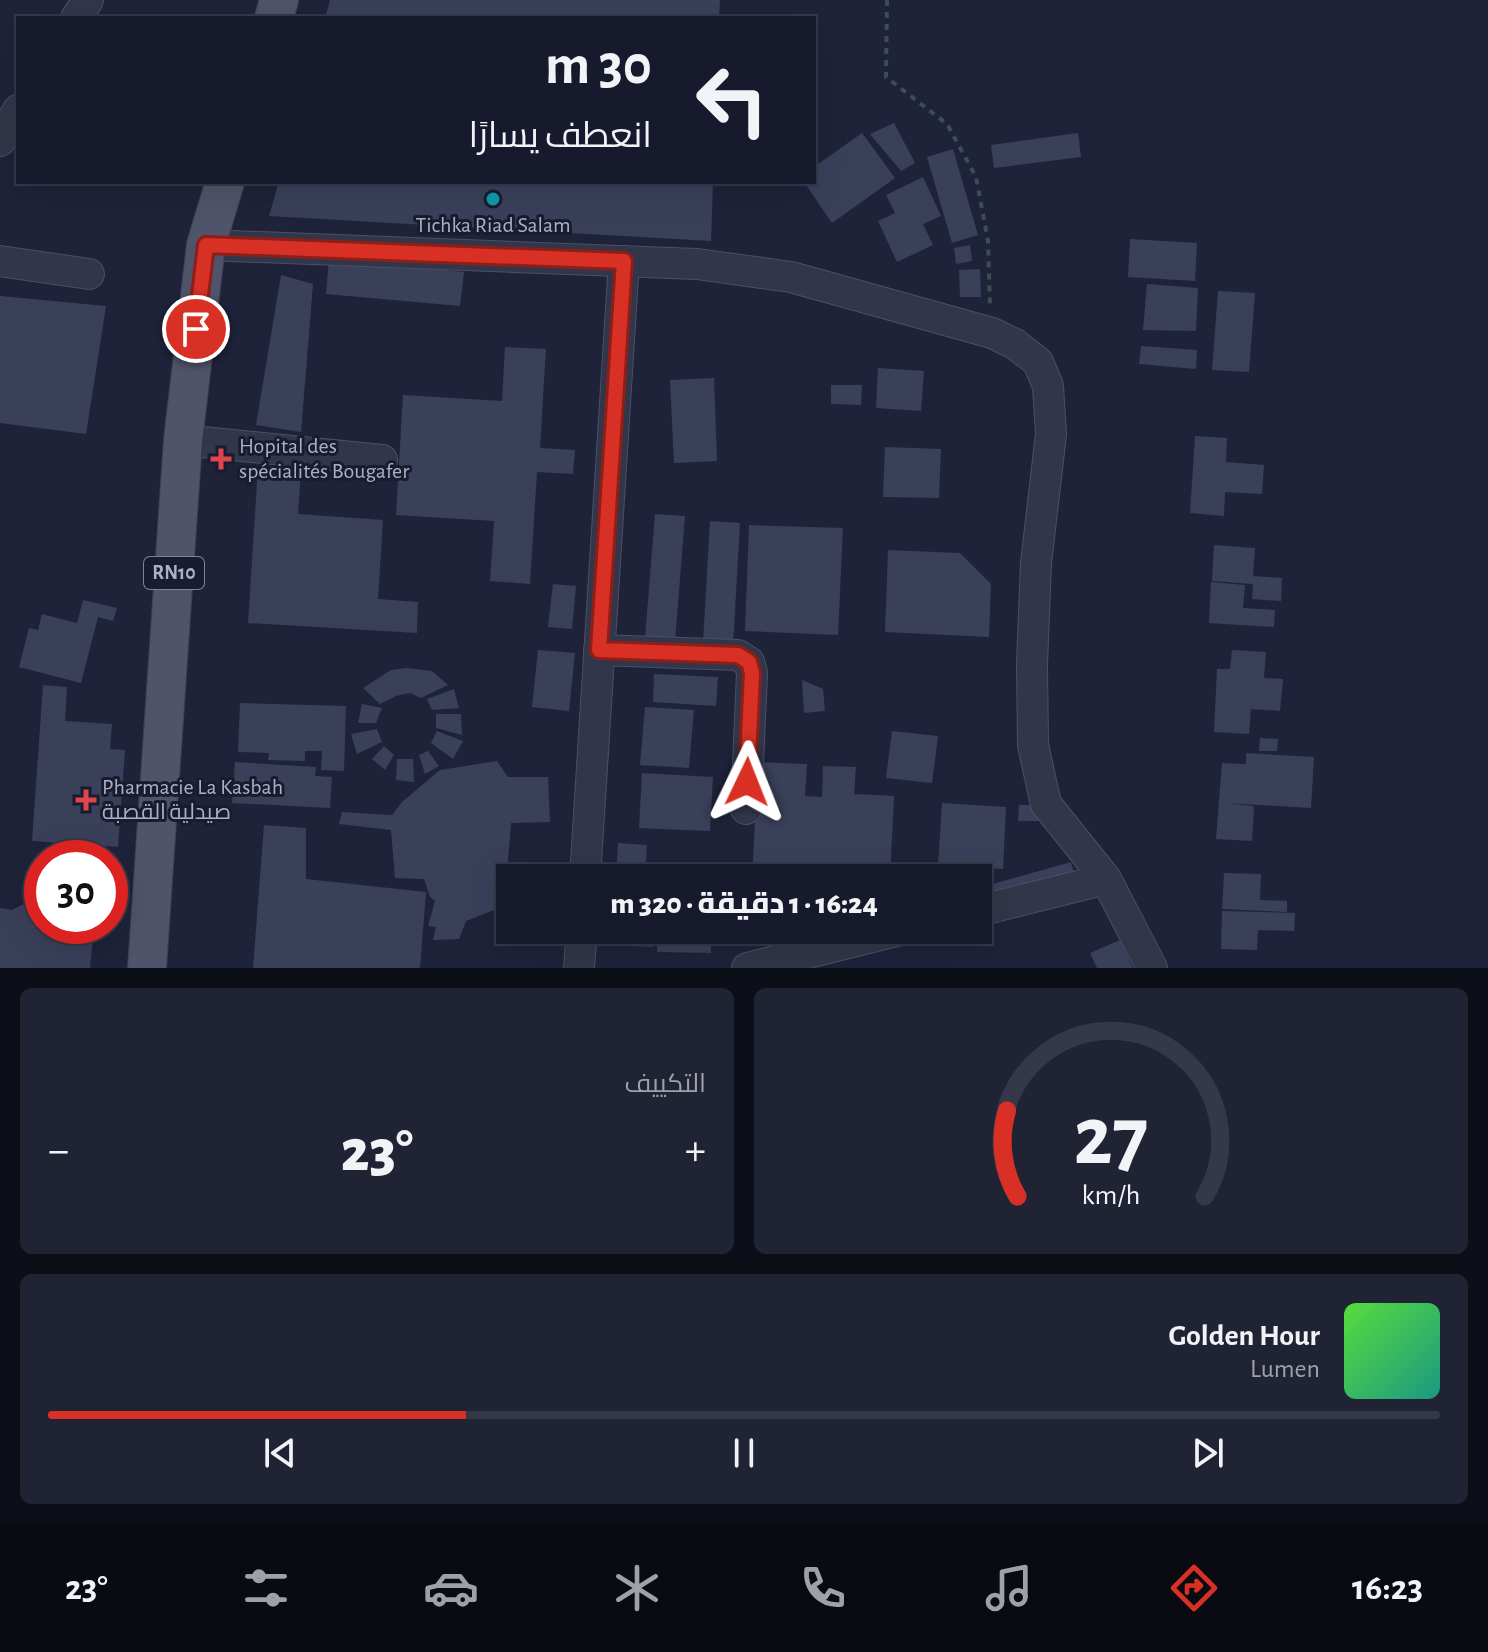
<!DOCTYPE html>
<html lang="ar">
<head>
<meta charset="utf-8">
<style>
  :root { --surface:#161a2c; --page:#1f2334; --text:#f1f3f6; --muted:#9ea1a9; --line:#353848; --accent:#d93025 }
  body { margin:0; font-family:"Alegreya Sans",Cairo,sans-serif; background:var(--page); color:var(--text); direction:rtl; height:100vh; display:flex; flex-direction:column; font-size:30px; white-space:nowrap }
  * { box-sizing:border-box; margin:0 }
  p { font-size:26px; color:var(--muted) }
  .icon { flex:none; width:44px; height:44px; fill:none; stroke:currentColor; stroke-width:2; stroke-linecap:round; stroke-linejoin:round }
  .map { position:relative; height:968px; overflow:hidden; direction:ltr }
  .panel { display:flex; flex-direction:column; gap:20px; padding:20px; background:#0c0e18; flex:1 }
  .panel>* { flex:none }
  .top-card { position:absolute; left:16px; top:16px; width:800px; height:168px; border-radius:0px; box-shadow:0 8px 32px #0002,0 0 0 2px var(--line); direction:rtl; background:#161a2c; color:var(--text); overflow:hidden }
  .speed { position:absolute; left:24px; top:840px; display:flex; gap:16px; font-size:40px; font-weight:700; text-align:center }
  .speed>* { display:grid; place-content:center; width:104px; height:104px; border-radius:50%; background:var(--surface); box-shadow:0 8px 32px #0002,0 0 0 2px var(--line); line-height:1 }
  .speed .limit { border:12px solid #d22; background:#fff; color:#111 }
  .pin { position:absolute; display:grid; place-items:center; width:68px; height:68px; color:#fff; margin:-34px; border:4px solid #fff; border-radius:50%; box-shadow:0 2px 8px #0007 }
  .me { position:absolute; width:88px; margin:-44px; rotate:2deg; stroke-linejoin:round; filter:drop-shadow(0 0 6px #0008) }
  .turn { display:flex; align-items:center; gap:28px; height:168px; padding:0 32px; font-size:36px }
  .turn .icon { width:104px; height:104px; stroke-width:2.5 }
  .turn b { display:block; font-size:56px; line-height:68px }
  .big { font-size:60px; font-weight:800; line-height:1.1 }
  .panel .widget { flex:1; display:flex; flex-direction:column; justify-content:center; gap:12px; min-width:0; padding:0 28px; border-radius:12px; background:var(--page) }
  .panel .dial { align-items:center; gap:0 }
  .dial svg { height:208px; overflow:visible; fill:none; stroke:var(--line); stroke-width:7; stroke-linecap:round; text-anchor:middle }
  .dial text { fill:var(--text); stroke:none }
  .song { display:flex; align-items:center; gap:24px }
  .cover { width:96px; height:96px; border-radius:12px; background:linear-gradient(135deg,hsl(110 70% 55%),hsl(170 70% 35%)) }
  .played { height:8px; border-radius:4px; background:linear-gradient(90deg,var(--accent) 30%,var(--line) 30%) }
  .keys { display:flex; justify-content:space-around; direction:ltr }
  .heat { display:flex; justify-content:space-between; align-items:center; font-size:44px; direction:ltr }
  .panel .tiles { flex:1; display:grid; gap:20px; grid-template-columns:1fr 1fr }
  .widget:last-child { grid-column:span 2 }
  .trip { position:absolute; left:496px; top:864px; width:496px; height:80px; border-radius:0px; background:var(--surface); box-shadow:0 8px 32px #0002,0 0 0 2px var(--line); font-weight:800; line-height:80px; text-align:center; direction:rtl }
  .tab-bar { display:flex; height:128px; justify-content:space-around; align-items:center; background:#090a12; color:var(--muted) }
  .tab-bar .icon { width:56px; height:56px }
  .tab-bar .active { color:var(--accent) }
  .tab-bar b { font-size:36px; color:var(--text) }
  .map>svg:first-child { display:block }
  .building { fill:#3a405a }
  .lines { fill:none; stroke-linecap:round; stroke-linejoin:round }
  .minor-casing { stroke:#4c5065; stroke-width:32 }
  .major-casing { stroke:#3b3f53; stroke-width:40 }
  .path { stroke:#3b4d55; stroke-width:4; stroke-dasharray:6 6; stroke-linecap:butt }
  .minor { stroke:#32364a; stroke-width:30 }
  .major { stroke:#50546a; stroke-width:38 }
  .route-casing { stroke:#8d1f18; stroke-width:20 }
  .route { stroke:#d93025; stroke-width:14 }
  .culture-dot { fill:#0f9aa8; stroke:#181c2e; stroke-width:3 }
  .health-dot { fill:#e0444e; stroke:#181c2e; stroke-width:3 }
  .labels { text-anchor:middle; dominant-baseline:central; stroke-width:6; stroke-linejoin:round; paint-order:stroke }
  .shield { fill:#181c2e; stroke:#808499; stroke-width:2 }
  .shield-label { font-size:20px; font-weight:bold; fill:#acb0c7 }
  .poi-label { font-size:22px; fill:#acb0c7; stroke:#181c2e; text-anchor:start }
</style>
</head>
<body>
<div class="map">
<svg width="1488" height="968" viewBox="0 0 1488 968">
  <rect width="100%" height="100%" fill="#1e233a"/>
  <g class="building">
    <polygon points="330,0 720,0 719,18 325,18"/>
    <polygon points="894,123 915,163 901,171 870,134"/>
    <polygon points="862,133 895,178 832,223 804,182 814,182 814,167"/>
    <polygon points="1078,133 1081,157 994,168 991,145"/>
    <polygon points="953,149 978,235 952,243 927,157"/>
    <polygon points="923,177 941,216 923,224 933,245 897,262 878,221 895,213 886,195"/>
    <polygon points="279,182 713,182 711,241 269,216"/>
    <polygon points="1130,239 1197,243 1195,281 1128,277"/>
    <polygon points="970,245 972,261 956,264 954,248"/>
    <polygon points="329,259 464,272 460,306 326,294"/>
    <polygon points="980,269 981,297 960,297 959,270"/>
    <polygon points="281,275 313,284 301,432 256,425"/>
    <polygon points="1147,284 1198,288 1196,331 1143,330"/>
    <polygon points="1218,291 1255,293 1249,372 1212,370"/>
    <polygon points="0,296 106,306 86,434 0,423"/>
    <polygon points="1141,346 1197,350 1196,369 1139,364"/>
    <polygon points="505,347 546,349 540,448 575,450 573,474 537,472 530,584 490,581 494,521 396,515 403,395 502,401"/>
    <polygon points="878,368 924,371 921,411 876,408"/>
    <polygon points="714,378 717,461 674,463 670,380"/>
    <polygon points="831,385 862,385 861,405 831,404"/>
    <polygon points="1195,436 1227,438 1226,462 1264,465 1262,494 1225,492 1224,516 1190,513"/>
    <polygon points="885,447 941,449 939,498 883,497"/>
    <polygon points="258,467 301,470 298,514 383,520 378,599 418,602 417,633 248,623"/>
    <polygon points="655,514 685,516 675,641 645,638"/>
    <polygon points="710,521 740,523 733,645 703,643"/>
    <polygon points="749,525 843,528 838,635 745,631"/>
    <polygon points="1214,545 1255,548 1253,576 1282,578 1281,601 1252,599 1253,584 1212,581"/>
    <polygon points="888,550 960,553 991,584 989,637 885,632"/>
    <polygon points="1211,582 1245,585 1243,608 1275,610 1274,627 1209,623"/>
    <polygon points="553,584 576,586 572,629 548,627"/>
    <polygon points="83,600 117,608 113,621 98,617 81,683 19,667 29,628 38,630 42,614 77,623"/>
    <polygon points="538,650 575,653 569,711 532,707"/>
    <polygon points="1232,650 1266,652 1264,678 1283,679 1280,711 1251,709 1249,734 1214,732 1217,669 1230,669"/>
    <polygon points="407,668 432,671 448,685 421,698 410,693 396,696 380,704 363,688 391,670"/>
    <polygon points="654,674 718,677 716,706 653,702"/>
    <polygon points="802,680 823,689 825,711 804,713"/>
    <polygon points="43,685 67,687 65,721 112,724 110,749 125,750 118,847 32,841"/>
    <polygon points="454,689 459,708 432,710 427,699"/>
    <polygon points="240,703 346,706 344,771 321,770 322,751 305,751 305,761 268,760 269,753 238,752"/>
    <polygon points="362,704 382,708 376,723 358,723"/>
    <polygon points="645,707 694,710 689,768 640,765"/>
    <polygon points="436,714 461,714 462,735 436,728"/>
    <polygon points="377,729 382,742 357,754 351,734"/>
    <polygon points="437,731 463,741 453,759 431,743"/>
    <polygon points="892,731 938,736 932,783 886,778"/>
    <polygon points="1260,738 1278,739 1277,751 1259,751"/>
    <polygon points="384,746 394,755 385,770 372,759"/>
    <polygon points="428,751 439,766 425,774 419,755"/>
    <polygon points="1246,753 1314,757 1311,808 1225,803 1254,806 1252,841 1216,839 1222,763 1246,764"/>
    <polygon points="397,759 413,759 414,782 396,780"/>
    <polygon points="497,761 508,777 548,777 550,822 511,823 506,885 502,907 466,921 459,939 433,940 436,927 428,926 435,901 430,897 424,879 395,878 391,830 339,824 342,812 392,815 402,802 440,770"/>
    <polygon points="235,762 316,767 315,776 332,777 330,808 232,803"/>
    <polygon points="758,762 807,764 805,796 822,797 823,766 856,767 854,794 894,796 890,878 752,878"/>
    <polygon points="642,773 713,777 710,831 639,828"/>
    <polygon points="942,803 1006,807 1003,869 938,865"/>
    <polygon points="1019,805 1040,805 1040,821 1018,821"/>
    <polygon points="264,825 306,828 306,879 426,892 420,968 253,968"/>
    <polygon points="618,843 647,845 645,878 616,878"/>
    <polygon points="1071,862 1075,877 978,897 978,888"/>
    <polygon points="1224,873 1261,874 1260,900 1287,901 1287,912 1222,909"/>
    <polygon points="42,895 42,926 94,926 90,968 0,968 0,908 12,910"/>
    <polygon points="1222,911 1295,913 1294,931 1258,930 1257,950 1221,949"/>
    <polygon points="614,930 654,930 653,947 613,945"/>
    <polygon points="658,930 711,930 711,953 657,952"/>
    <polygon points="1120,940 1133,968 1097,968 1090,953"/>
  </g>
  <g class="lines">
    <defs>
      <g id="minor">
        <polyline points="76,18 88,0"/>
        <polyline points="0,141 18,110"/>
        <polyline points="206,245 697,264 791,277 992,333 1015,344 1038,362 1048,386 1051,434 1036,563 1032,665 1033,745 1046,804 1106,879 1152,968"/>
        <polyline points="0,261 89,274"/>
        <polyline points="183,440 382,460"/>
        <polyline points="599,650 738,655 749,662 752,673 746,809"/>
        <polyline points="585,878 624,261"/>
        <polyline points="978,911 1106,879"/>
        <polyline points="579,968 582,930"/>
        <polyline points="747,968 901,930"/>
      </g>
      <g id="major">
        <polyline points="274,18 279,0"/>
        <polyline points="147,968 183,440 206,245 225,182"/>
      </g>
    </defs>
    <use href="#minor" class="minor-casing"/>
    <use href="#major" class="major-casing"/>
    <polyline class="path" points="887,0 886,77 947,124 976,177 988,241 990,306"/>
    <use href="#minor" class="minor"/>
    <use href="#major" class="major"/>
  </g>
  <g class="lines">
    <defs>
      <polyline id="route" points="196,329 206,245 624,261 599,650 738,655 749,662 752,673 747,782"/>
    </defs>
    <use href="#route" class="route-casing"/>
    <use href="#route" class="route"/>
  </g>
  <circle class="culture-dot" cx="493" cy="199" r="8"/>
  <g class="health-dot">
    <path d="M217 447h8v8h8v8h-8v8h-8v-8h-8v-8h8z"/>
    <path d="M82 788h8v8h8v8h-8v8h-8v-8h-8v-8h8z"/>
  </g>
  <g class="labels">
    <rect class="shield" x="144" y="557" width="60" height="32" rx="6"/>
    <g class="shield-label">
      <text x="174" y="573">RN10</text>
    </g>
    <g class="poi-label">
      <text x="493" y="225" text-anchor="middle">Tichka Riad Salam</text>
      <text x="239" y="446">Hopital des<tspan x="239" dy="25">spécialités Bougafer</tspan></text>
      <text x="102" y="787">Pharmacie La Kasbah<tspan x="102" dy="25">صيدلية القصبة</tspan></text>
    </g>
  </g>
</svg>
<div class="speed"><div class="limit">30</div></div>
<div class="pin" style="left:196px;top:329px;background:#d93025"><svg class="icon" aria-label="arrive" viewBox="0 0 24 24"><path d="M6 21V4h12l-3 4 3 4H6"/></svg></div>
<svg class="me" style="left:747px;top:782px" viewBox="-20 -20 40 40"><path d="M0-17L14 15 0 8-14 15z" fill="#d93025" stroke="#fff" stroke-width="4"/></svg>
<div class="trip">16:24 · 1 دقيقة · 320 m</div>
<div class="top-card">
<div class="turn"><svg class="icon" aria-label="left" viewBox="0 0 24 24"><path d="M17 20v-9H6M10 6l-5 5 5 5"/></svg><div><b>30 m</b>انعطف يسارًا</div></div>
</div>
</div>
<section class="panel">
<div class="tiles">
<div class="widget dial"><svg viewBox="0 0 100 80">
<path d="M14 69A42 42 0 1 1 86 69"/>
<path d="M14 69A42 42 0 0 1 10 36" stroke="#d93025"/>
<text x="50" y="56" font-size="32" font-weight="700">27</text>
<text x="50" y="72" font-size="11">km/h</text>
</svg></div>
<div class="widget"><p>التكييف</p>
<div class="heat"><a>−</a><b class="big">23°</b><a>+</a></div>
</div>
<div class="widget">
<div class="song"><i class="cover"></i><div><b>Golden Hour</b><p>Lumen</p></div></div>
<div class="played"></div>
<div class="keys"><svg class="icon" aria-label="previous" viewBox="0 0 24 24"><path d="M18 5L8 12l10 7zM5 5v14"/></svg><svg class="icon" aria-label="pause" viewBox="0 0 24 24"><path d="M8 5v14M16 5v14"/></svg><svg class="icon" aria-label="next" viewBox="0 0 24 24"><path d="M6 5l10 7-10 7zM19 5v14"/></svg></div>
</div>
</div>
</section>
<nav class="tab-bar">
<b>16:23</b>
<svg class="icon active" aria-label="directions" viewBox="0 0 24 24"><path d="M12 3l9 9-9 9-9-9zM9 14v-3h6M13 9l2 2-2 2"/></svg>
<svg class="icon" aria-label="music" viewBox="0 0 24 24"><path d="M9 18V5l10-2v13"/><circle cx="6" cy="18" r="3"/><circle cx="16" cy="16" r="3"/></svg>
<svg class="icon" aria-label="phone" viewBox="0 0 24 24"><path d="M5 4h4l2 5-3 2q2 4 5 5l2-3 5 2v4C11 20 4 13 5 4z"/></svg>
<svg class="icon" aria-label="climate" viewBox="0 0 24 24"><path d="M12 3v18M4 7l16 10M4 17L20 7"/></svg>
<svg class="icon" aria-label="car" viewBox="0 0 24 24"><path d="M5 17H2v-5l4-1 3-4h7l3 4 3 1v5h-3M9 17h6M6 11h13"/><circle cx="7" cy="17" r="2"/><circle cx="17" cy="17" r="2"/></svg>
<svg class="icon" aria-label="filters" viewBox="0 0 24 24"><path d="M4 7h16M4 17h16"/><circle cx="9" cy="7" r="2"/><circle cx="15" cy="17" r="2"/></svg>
<b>23°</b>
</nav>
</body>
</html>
